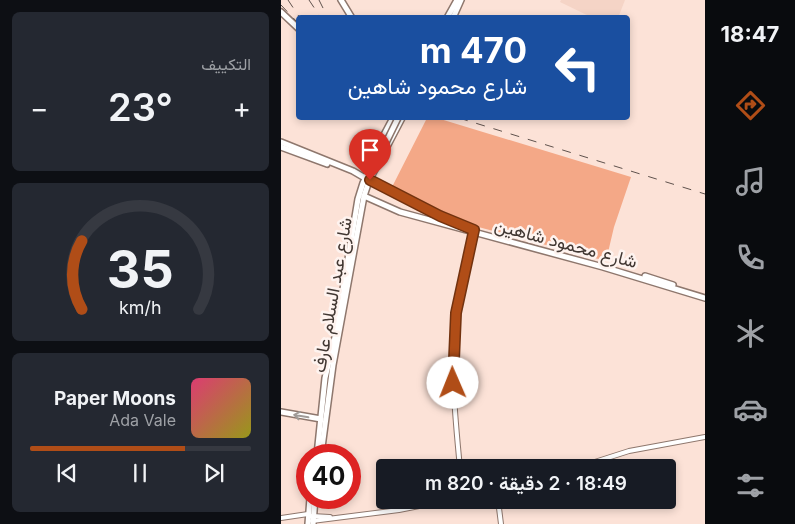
<!DOCTYPE html>
<html lang="ar">
<head>
<meta charset="utf-8">
<style>
  :root { --surface:#171b24; --page:#242831; --text:#f1f3f6; --muted:#9ea1a6; --line:#363941; --accent:#b04d17 }
  body { margin:0; font-family:Inter,Vazirmatn,sans-serif; background:var(--page); color:var(--text); direction:rtl; height:100vh; display:flex; flex-direction:column; font-size:19px; white-space:nowrap }
  * { box-sizing:border-box; margin:0 }
  p { font-size:16px; color:var(--muted) }
  .icon { flex:none; width:28px; height:28px; fill:none; stroke:currentColor; stroke-width:2; stroke-linecap:round; stroke-linejoin:round }
  .map { position:relative; flex:1; overflow:hidden; direction:ltr }
  .details { display:flex; flex-direction:column; gap:12px; padding:12px; background:#0d0f14; width:281px }
  .details>* { flex:none }
  .banner { position:absolute; left:15px; top:15px; width:334px; height:105px; border-radius:5px; box-shadow:0 2px 8px #0003; direction:rtl; background:#1a4fa0; color:#fff; overflow:hidden }
  .speed { position:absolute; left:15px; top:444px; display:flex; gap:10px; font-size:25px; font-weight:700; text-align:center }
  .speed>* { display:grid; place-content:center; width:65px; height:65px; border-radius:50%; background:var(--surface); box-shadow:0 2px 8px #0003; line-height:1 }
  .speed .limit { border:8px solid #d22; background:#fff; color:#111 }
  .pin { position:absolute; display:grid; place-items:center; width:42px; height:42px; color:#fff; margin:-51px -21px; border-radius:50% 50% 50% 0; rotate:-45deg; box-shadow:0 0 5px #0007 }
  .pin .icon { rotate:45deg }
  .me { position:absolute; width:55px; margin:-28px; rotate:359deg; stroke-linejoin:round; filter:drop-shadow(0 0 4px #0008) }
  .turn { display:flex; align-items:center; gap:18px; height:105px; padding:0 20px; font-size:22px }
  .turn .icon { width:65px; height:65px; stroke-width:2.5 }
  .turn b { display:block; font-size:35px; line-height:42px }
  .big { font-size:38px; font-weight:600; line-height:1.1 }
  .details .card { flex:1; display:flex; flex-direction:column; justify-content:center; gap:8px; min-width:0; padding:0 18px; border-radius:8px; background:var(--page) }
  .details .dial { align-items:center; gap:0 }
  .dial svg { height:130px; overflow:visible; fill:none; stroke:var(--line); stroke-width:7; stroke-linecap:round; text-anchor:middle }
  .dial text { fill:var(--text); stroke:none }
  .song { display:flex; align-items:center; gap:15px }
  .cover { width:60px; height:60px; border-radius:8px; background:linear-gradient(135deg,hsl(340 70% 55%),hsl(60 70% 35%)) }
  .played { height:5px; border-radius:2px; background:linear-gradient(90deg,var(--accent) 70%,var(--line) 70%) }
  .keys { display:flex; justify-content:space-around; direction:ltr }
  .heat { display:flex; justify-content:space-between; align-items:center; font-size:28px; direction:ltr }
  .trip { position:absolute; left:95px; top:459px; width:300px; height:50px; border-radius:5px; background:var(--surface); box-shadow:0 2px 8px #0003; font-weight:600; line-height:50px; text-align:center; direction:rtl }
  main { display:flex; flex:1; min-height:0 }
  .dock { display:flex; flex-direction:column; width:90px; justify-content:space-around; align-items:center; background:#090b0e; color:var(--muted) }
  .dock .icon { width:35px; height:35px }
  .dock .on { color:var(--accent) }
  .dock b { font-size:22px; color:var(--text) }
  .map>svg:first-child { display:block }
  .built { fill:#f5d4c6 }
  .green { fill:#f4a887 }
  .lines { fill:none; stroke-linecap:round; stroke-linejoin:round }
  .minor-casing { stroke:#8e776d; stroke-width:6 }
  .major-casing { stroke:#8e776d; stroke-width:8 }
  .minor { stroke:#fff; stroke-width:4 }
  .major { stroke:#fff; stroke-width:5 }
  .rail { stroke:#5f524d; stroke-width:1; stroke-dasharray:9 9; stroke-linecap:butt }
  .major-bridge-casing { stroke:#8e776d; stroke-width:8; stroke-linecap:butt }
  .major-bridge { stroke:#fff; stroke-width:5 }
  .oneway { stroke:#a09b98 }
  .route-casing { stroke:#72320f; stroke-width:12 }
  .route { stroke:#b04d17; stroke-width:9 }
  .labels { text-anchor:middle; dominant-baseline:central; stroke-width:5; stroke-linejoin:round; paint-order:stroke }
  .street-label { font-size:18px; fill:#413732; stroke:#fef3ef }
</style>
</head>
<body>
<main>
<nav class="dock">
<b>18:47</b>
<svg class="icon on" aria-label="directions" viewBox="0 0 24 24"><path d="M12 3l9 9-9 9-9-9zM9 14v-3h6M13 9l2 2-2 2"/></svg>
<svg class="icon" aria-label="music" viewBox="0 0 24 24"><path d="M9 18V5l10-2v13"/><circle cx="6" cy="18" r="3"/><circle cx="16" cy="16" r="3"/></svg>
<svg class="icon" aria-label="phone" viewBox="0 0 24 24"><path d="M5 4h4l2 5-3 2q2 4 5 5l2-3 5 2v4C11 20 4 13 5 4z"/></svg>
<svg class="icon" aria-label="climate" viewBox="0 0 24 24"><path d="M12 3v18M4 7l16 10M4 17L20 7"/></svg>
<svg class="icon" aria-label="car" viewBox="0 0 24 24"><path d="M5 17H2v-5l4-1 3-4h7l3 4 3 1v5h-3M9 17h6M6 11h13"/><circle cx="7" cy="17" r="2"/><circle cx="17" cy="17" r="2"/></svg>
<svg class="icon" aria-label="filters" viewBox="0 0 24 24"><path d="M4 7h16M4 17h16"/><circle cx="9" cy="7" r="2"/><circle cx="15" cy="17" r="2"/></svg>
</nav>
<div class="map">
<svg width="424" height="524" viewBox="0 0 424 524">
  <rect width="100%" height="100%" fill="#fce2d7"/>
  <polygon class="built" points="280,0 344,0 337,18 310,17 279,2"/>
  <polygon class="green" points="146,118 156,118 350,177 333,227 325,261 190,225 111,187"/>
  <g class="lines">
    <defs>
      <g id="minor">
        <path d="M 179,468 C 174,417 169,366 175,315 C 178,287 187,257 193,229"/>
        <polyline points="295,468 348,451 424,437"/>
        <polyline points="217,500 220,524"/>
        <polyline points="31,516 49,517"/>
        <polyline points="0,518 27,514"/>
        <polyline points="31,521 118,510 169,500"/>
      </g>
      <g id="major">
        <polyline points="60,0 71,18"/>
        <polyline points="0,12 18,29"/>
        <polyline points="166,18 176,0"/>
        <polyline points="172,18 180,0"/>
        <polyline points="0,142 72,171 84,178"/>
        <polyline points="0,147 46,164"/>
        <polyline points="88,163 112,118"/>
        <polyline points="89,180 159,216 185,227"/>
        <polyline points="83,196 119,212 322,267 424,298"/>
        <polyline points="364,276 392,285"/>
        <polyline points="0,412 40,419"/>
        <polyline points="36,455 44,378 54,337 77,199 82,183 92,162"/>
        <polyline points="40,455 52,365 83,196 88,181 121,118"/>
        <polyline points="27,524 29,498"/>
        <polyline points="32,524 34,498"/>
      </g>
    </defs>
    <use href="#minor" class="minor-casing"/>
    <use href="#major" class="major-casing"/>
    <use href="#minor" class="minor"/>
    <use href="#major" class="major"/>
    <g class="rail">
      <polyline points="7,0 19,18"/>
      <polyline points="28,0 40,18"/>
      <polyline points="38,0 47,18"/>
      <polyline points="0,5 18,24"/>
      <polyline points="178,118 424,194"/>
    </g>
    <defs>
      <polyline id="major-bridge" points="95,163 117,118"/>
    </defs>
    <use href="#major-bridge" class="major-bridge-casing"/>
    <use href="#major-bridge" class="major-bridge"/>
  </g>
  <defs><path id="oneway-shaft" d="M-6 0H5M1.5-3L5.5 0L1.5 3" fill="none" stroke-width="1.6" stroke-linecap="round" stroke-linejoin="round" transform="scale(1.25)"/></defs>
  <use class="oneway" href="#oneway-shaft" transform="translate(20 416) rotate(-170)"/>
  <g class="lines">
    <defs>
      <polyline id="route" points="89,180 159,216 193,230 175,313 172,383"/>
    </defs>
    <use href="#route" class="route-casing"/>
    <use href="#route" class="route"/>
  </g>
  <g class="labels">
    <g class="street-label">
      <text transform="translate(285 243) rotate(15)">شارع محمود شاهين</text>
      <text transform="translate(51 295) rotate(-80)">شارع عبد السلام عارف</text>
    </g>
  </g>
</svg>
<div class="speed"><div class="limit">40</div></div>
<div class="pin" style="left:89px;top:180px;background:#d93025"><svg class="icon" aria-label="arrive" viewBox="0 0 24 24"><path d="M6 21V4h12l-3 4 3 4H6"/></svg></div>
<svg class="me" style="left:172px;top:383px" viewBox="-20 -20 40 40"><circle r="19" fill="#fff"/><path d="M0-13L10 11 0 6-10 11z" fill="#b04d17"/></svg>
<div class="trip">18:49 · 2 دقيقة · 820 m</div>
<div class="banner">
<div class="turn"><svg class="icon" aria-label="left" viewBox="0 0 24 24"><path d="M17 20v-9H6M10 6l-5 5 5 5"/></svg><div><b>470 m</b>شارع محمود شاهين</div></div>
</div>
</div>
<section class="details">
<div class="card"><p>التكييف</p>
<div class="heat"><a>−</a><b class="big">23°</b><a>+</a></div>
</div>
<div class="card dial"><svg viewBox="0 0 100 80">
<path d="M14 69A42 42 0 1 1 86 69"/>
<path d="M14 69A42 42 0 0 1 14 27" stroke="#b04d17"/>
<text x="50" y="56" font-size="32" font-weight="700">35</text>
<text x="50" y="72" font-size="11">km/h</text>
</svg></div>
<div class="card">
<div class="song"><i class="cover"></i><div><b>Paper Moons</b><p>Ada Vale</p></div></div>
<div class="played"></div>
<div class="keys"><svg class="icon" aria-label="previous" viewBox="0 0 24 24"><path d="M18 5L8 12l10 7zM5 5v14"/></svg><svg class="icon" aria-label="pause" viewBox="0 0 24 24"><path d="M8 5v14M16 5v14"/></svg><svg class="icon" aria-label="next" viewBox="0 0 24 24"><path d="M6 5l10 7-10 7zM19 5v14"/></svg></div>
</div>
</section>
</main>
</body>
</html>
